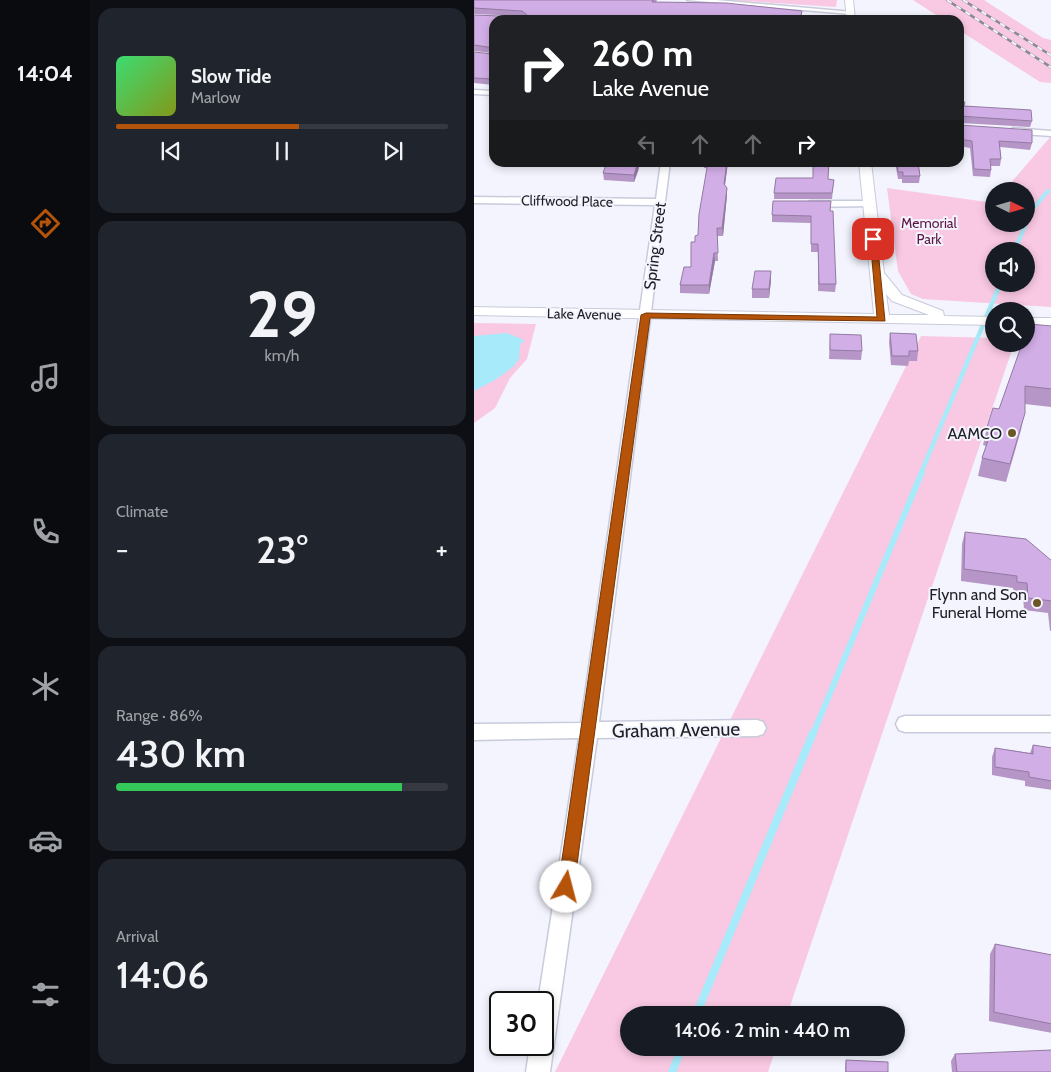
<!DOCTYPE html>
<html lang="en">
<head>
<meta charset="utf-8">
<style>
  :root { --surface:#171b24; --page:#20242c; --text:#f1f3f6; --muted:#9ea1a6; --line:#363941; --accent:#b45309 }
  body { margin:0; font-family:Cabin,sans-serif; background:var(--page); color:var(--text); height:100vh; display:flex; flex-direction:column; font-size:19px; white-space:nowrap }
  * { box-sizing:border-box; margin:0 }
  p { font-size:16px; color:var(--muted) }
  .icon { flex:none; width:28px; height:28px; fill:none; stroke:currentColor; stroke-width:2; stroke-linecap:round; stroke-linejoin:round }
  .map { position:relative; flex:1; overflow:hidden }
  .details { display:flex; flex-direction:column; gap:8px; padding:8px; background:#0d0f14; width:384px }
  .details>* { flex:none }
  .banner { position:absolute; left:15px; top:15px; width:475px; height:152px; border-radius:15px; box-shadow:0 2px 8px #0003; background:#202124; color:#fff; overflow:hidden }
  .needle { width:32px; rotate:95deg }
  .controls { position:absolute; left:511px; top:182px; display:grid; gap:10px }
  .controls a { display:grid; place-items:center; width:50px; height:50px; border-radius:50%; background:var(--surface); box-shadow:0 2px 8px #0003; font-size:25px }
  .speed { position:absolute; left:15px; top:991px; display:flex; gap:10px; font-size:25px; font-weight:700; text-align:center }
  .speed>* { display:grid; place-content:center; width:65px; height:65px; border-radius:50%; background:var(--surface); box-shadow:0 2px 8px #0003; line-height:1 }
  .speed .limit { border:2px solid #111; border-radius:8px; background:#fff; color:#111 }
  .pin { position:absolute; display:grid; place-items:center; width:42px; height:42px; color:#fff; margin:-21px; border-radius:10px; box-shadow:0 2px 8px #0006 }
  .me { position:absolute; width:55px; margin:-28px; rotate:8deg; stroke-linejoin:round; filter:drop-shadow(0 0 4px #0008) }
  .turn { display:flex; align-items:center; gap:18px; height:105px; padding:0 20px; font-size:22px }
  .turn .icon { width:65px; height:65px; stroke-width:2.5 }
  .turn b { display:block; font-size:35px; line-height:42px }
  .lanes { display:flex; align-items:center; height:48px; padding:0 20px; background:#0003; justify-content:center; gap:25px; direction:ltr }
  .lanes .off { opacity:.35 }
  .big { font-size:38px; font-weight:600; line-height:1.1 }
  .details .tile { flex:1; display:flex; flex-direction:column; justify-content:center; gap:8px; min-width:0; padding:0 18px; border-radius:15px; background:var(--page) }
  .details .dial { align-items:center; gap:0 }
  .dial b { font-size:65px; line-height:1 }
  .song { display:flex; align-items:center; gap:15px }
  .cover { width:60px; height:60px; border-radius:8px; background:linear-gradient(135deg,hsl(140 70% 55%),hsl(70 70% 35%)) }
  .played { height:5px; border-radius:2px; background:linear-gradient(90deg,var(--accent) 55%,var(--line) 55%) }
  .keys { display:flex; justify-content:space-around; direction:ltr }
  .heat { display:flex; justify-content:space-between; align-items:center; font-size:28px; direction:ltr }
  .charge { height:8px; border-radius:4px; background:linear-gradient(90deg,#34c759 86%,var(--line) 0) }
  .trip { position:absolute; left:146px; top:1006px; width:285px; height:50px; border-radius:25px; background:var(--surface); box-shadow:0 2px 8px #0003; font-weight:600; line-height:50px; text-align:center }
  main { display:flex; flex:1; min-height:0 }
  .tab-bar { display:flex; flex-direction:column; width:90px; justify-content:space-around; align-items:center; background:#090b0e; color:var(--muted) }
  .tab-bar .icon { width:35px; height:35px }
  .tab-bar .selected { color:var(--accent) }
  .tab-bar b { font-size:22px; color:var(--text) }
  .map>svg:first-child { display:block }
  .green { fill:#f9c8e2; fill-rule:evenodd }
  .water { fill:#a7eaf9 }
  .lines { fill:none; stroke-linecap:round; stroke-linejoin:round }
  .stream-far3 { stroke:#a7eaf9; stroke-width:4 }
  .stream-far2 { stroke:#a7eaf9; stroke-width:4.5 }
  .stream-far1 { stroke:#a7eaf9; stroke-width:6 }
  .stream { stroke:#a7eaf9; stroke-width:8 }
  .minor-casing { stroke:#c8cbdb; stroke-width:3 }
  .tertiary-casing { stroke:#c8cbdb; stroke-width:2 }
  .minor { fill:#fff; fill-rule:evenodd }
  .tertiary { fill:#fff; fill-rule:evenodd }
  .rail-casing { stroke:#888991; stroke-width:2.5 }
  .rail { stroke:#f3f4fe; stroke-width:2; stroke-dasharray:5.5; stroke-linecap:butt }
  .wall { fill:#b596c7 }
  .shaded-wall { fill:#937aa2 }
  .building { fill:#d2aee7; stroke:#937aa2 }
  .route { fill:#b45309; stroke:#753606 }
  .poi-dot { fill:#6d5626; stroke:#f3f4fe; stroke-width:2 }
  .labels { text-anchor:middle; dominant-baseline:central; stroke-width:4; stroke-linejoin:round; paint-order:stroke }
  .far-street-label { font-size:14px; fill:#1f2026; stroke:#f3f4fe }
  .far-park-label { font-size:14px; fill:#5f1645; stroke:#f3f4fe }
  .street-label { font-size:16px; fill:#1f2026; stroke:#f3f4fe }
  .poi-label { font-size:16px; fill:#1f2026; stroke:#f3f4fe; text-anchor:end }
  .near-street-label { font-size:19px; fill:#1f2026; stroke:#f3f4fe }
</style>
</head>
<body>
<main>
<nav class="tab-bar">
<b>14:04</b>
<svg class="icon selected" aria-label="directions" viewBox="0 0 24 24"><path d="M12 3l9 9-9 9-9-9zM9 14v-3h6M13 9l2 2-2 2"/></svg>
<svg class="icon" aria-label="music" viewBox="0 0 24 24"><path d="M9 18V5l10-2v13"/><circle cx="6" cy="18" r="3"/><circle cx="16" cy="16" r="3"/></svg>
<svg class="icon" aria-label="phone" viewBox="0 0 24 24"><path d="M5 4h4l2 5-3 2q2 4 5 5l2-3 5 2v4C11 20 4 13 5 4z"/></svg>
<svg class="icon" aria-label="climate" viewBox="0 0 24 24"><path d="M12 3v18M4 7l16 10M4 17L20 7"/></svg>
<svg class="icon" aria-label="car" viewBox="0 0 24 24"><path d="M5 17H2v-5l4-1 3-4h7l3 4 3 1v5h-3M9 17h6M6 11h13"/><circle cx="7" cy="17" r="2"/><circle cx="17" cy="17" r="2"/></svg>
<svg class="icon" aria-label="filters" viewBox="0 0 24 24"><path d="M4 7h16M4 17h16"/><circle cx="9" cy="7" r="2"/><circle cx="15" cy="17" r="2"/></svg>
</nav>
<section class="details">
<div class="tile">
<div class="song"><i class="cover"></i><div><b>Slow Tide</b><p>Marlow</p></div></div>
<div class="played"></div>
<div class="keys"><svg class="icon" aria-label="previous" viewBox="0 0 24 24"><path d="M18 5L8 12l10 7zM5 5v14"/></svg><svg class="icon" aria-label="pause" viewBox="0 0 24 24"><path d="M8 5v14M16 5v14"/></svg><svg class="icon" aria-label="next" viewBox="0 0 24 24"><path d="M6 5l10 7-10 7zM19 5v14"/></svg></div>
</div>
<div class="tile dial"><b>29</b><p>km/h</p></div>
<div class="tile"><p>Climate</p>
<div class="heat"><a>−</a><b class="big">23°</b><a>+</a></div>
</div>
<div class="tile"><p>Range · 86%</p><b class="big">430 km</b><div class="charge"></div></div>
<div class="tile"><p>Arrival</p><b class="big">14:06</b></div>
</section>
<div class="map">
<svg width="578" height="1072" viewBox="0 0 578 1072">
  <rect width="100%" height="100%" fill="#f3f4fe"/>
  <g class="green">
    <polygon points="255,0 363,0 362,7"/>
    <polygon points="439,0 510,0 569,38 577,40 577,83 566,82 485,30 485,20 470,20"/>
    <path d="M 577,136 L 577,307 L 449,299 L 437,294 L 424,271 L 413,188 L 520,203 L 520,224 L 552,224 L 552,191 L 530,191 ZM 552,251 L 552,284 L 520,284 L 520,251 Z"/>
    <polygon points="0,323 62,324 53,359 36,378 21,408 0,423"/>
    <polygon points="447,336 520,338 520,344 540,344 313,1015 155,1015 155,1048 302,1048 294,1072 81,1072"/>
  </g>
  <polygon class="water" points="33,333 50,340 46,345 45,359 39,367 21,380 0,391 0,336"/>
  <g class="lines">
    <g class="stream-far3">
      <polyline points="552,223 557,211 574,191"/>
      <polyline points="540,251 552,224"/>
    </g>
    <polyline class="stream-far2" points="447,473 526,284"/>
    <polyline class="stream-far1" points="339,734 448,472"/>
    <g class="stream">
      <polyline points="222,1015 339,733"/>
      <polyline points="198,1072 208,1048"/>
    </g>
    <defs>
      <g id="minor">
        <polygon points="213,0 242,0 379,12 376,14"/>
        <polygon points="0,90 20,91 20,95 0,94"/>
        <polygon points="539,128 578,131 578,136 536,133 535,131"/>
        <polygon points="187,162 196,162 125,722 283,720 289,722 292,728 289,734 283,736 123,738 76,1072 52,1072 56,1045 69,1045 69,1002 64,1002 105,738 0,740 0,724 107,723 181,205 0,203 0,197 182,199"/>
        <polygon points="395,201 398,202 398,206 336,207 331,204 336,201"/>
        <polygon points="431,716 578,716 578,732 431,732 425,730 422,724 425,718"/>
      </g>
      <g id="tertiary">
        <polygon points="371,0 379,0 381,20 373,20"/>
        <path d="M 385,162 L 397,162 L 410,273 L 428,295 L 469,311 L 470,316 L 520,317 L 520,325 L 0,315 L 0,307 L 400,314 ZM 412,294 L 418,301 L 455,315 L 415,315 Z"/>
        <rect x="552" y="318" width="26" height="8"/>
      </g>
    </defs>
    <use href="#minor" class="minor-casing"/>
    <use href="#tertiary" class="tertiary-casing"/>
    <use href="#minor" class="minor"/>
    <use href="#tertiary" class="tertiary"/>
    <defs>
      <g id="rail">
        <polyline points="473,0 578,68"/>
        <polyline points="489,0 578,56"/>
      </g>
    </defs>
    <use href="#rail" class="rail-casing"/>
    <use href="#rail" class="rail"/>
  </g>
  <g class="wall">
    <polygon points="0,0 183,0 182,2 328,11 328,16 20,20 20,85 0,83 0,52 19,54 19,53 0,51 0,15 50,17 49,16 0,14"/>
    <polygon points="485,102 490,106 558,121 556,127 486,123 486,125 558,143 556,150 526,147 527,159 526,166 516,166 517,170 516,177 499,176 496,148 485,146"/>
    <polygon points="133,162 166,162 164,171 160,182 130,180 129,173"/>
    <polygon points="226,162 254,162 251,185 253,188 253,195 249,236 243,236 244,261 241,261 235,294 206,293 206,285 217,267 221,242 224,235 234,168 230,168 229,164 226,164"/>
    <polygon points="421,162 444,162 446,176 445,183 428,183 428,179 424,179"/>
    <polygon points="354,179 360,180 358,199 300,199 300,193"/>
    <polygon points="356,211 362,284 361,292 344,291 344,252 337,252 337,223 298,222 298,215"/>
    <polygon points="297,280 295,298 278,298 278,289"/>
    <polygon points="578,326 578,407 551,404 547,430 532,482 504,476 508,458 512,446 509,445 513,427"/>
    <polygon points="416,333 444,351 443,361 435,361 434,366 417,365 415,342"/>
    <polygon points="356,334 388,351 387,360 355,359"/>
    <polygon points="491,532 578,561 578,631 576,631 574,613 550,610 549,595 540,594 539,588 487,581 488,544"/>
    <polygon points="559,745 578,748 578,790 551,786 551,781 518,775 518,757 521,748 556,753"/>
    <polygon points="521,944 578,955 578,1033 515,1021 516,954"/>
    <polygon points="481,1054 578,1072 478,1072 477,1061"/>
    <polygon points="372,1060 414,1072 371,1072 371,1066"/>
  </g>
  <g class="shaded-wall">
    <polygon points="164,162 166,162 164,171 160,182 160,175"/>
    <polygon points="253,162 254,162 250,192 250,184"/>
    <polygon points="253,188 253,195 249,236 248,228"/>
    <polygon points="240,253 241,261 235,294 235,285"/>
    <polygon points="297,271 297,280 295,298 295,289"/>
  </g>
  <g class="building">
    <polygon points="0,0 179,0 178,2 252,3 328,11 326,20 20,20 20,48 0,45 0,15 51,17 53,15 48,11 0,8"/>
    <polygon points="20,50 20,79 0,78 0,52 19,54"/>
    <polygon points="485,102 491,102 490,106 557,110 558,121 485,116"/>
    <polygon points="485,118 486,125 558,130 558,143 525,141 527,159 516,159 517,170 500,169 498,141 485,139"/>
    <polygon points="133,162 164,162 160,175 129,173"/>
    <polygon points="234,162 253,162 250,184 253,188 248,228 243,228 244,253 240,253 235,285 206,285 210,267 217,267 217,242 221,242 221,236 224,235 225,214"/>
    <polygon points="339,162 355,162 354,179 360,180 358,193 300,193 302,178 339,178"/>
    <polygon points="423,162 444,162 446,176 429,176 429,172 424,172"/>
    <polygon points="299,201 357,201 356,211 359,211 362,284 345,284 344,244 337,244 337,216 298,215"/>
    <polygon points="281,271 297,271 295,289 278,289"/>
    <polygon points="555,324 578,326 578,389 551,386 551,413 536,464 508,458 518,429 513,427 519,408 525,409 548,344 552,344 552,332"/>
    <polygon points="416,333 442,334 444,351 435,351 435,356 418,356"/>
    <polygon points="356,334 387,335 388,351 356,350"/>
    <polygon points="491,532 552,539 578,561 578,601 554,598 553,583 543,582 543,576 490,569"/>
    <polygon points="559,745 578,748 578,781 555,777 555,772 521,767 521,748 559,754"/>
    <polygon points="521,944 578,955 578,1024 520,1012"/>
    <polygon points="578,1050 578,1072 483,1072 481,1054"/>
    <polygon points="372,1060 414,1062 414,1072 372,1072"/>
  </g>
  <polygon class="route" points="396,237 403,239 411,321 176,318 100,887 97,892 92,895 86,892 84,887 167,315 172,313 403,317"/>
  <g class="poi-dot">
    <circle cx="538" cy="433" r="5"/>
    <circle cx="563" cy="603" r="5"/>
  </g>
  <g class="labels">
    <g class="far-street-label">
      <text transform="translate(93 201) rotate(1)">Cliffwood Place</text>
      <text transform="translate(110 314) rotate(1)">Lake Avenue</text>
    </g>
    <g class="far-park-label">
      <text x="455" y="223">Memorial<tspan x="455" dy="16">Park</tspan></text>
    </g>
    <g class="street-label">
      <text transform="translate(181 246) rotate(-83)">Spring Street</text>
    </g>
    <g class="poi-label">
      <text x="528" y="433">AAMCO</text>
      <text x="553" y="594">Flynn and Son<tspan x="553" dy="18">Funeral Home</tspan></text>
    </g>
    <g class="near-street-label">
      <text transform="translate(202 730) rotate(-1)">Graham Avenue</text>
    </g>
  </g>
</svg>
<div class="controls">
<a><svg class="needle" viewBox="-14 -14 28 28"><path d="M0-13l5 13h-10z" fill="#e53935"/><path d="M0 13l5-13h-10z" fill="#9ea1a6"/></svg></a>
<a><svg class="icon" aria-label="sound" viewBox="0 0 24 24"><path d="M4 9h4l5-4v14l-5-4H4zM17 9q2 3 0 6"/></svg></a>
<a><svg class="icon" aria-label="search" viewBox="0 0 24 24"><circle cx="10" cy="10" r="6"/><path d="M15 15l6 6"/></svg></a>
</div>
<div class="speed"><div class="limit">30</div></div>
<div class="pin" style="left:399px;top:239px;background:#d93025"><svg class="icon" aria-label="arrive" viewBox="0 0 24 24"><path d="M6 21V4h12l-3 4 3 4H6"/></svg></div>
<svg class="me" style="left:92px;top:887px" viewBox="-20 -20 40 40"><circle r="19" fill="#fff"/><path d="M0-13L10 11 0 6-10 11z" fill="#b45309"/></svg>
<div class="trip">14:06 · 2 min · 440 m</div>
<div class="banner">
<div class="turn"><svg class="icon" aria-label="right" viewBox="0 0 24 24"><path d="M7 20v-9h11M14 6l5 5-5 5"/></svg><div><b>260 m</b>Lake Avenue</div></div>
<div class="lanes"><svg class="icon off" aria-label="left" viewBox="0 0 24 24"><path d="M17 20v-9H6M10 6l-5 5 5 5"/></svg><svg class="icon off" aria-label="ahead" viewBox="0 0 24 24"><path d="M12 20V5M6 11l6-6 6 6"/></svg><svg class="icon off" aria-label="ahead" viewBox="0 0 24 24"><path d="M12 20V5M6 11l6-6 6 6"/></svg><svg class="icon" aria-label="right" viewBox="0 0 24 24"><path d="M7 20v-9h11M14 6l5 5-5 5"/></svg></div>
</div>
</div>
</main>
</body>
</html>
